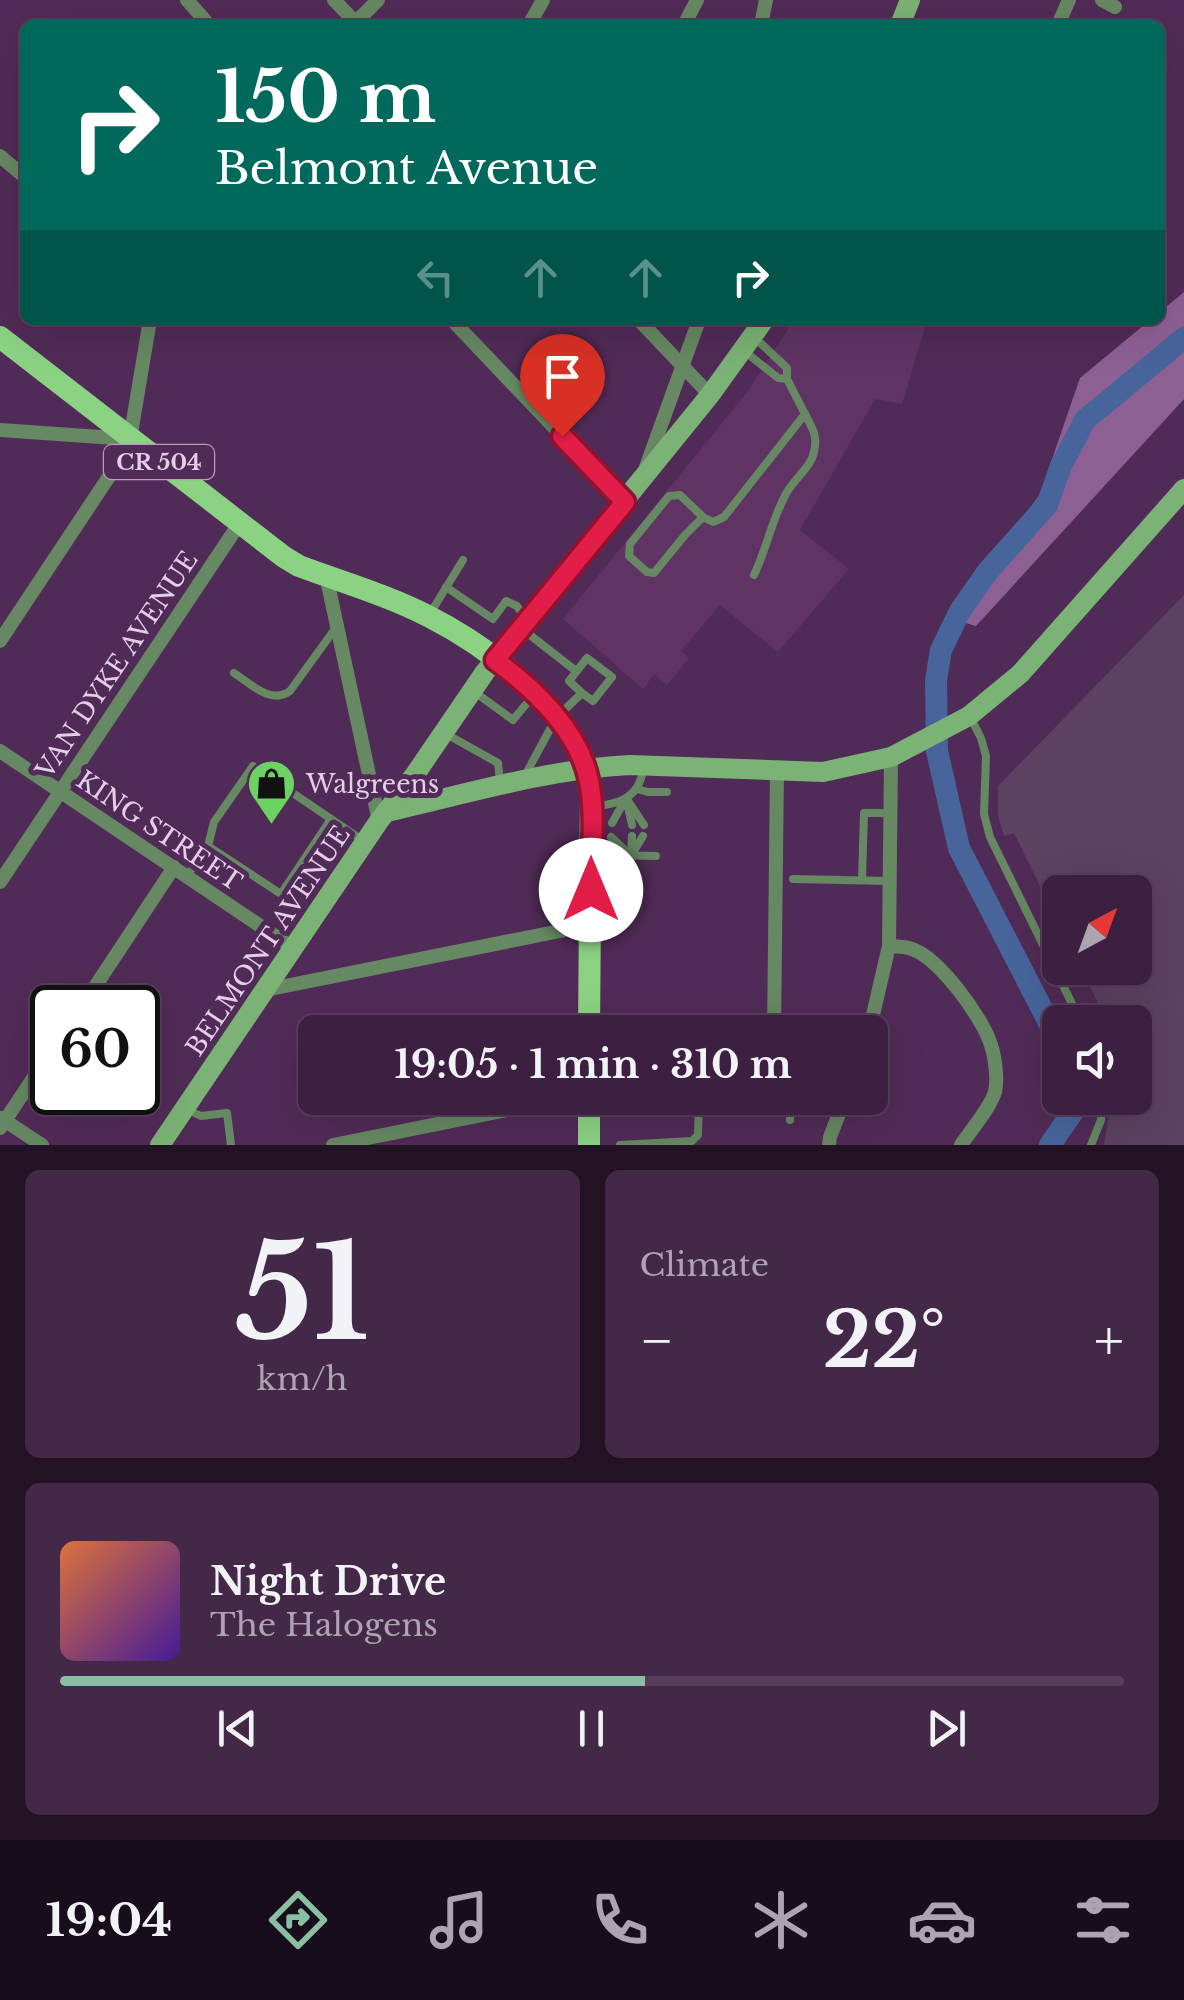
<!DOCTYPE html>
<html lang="en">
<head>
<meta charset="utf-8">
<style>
  :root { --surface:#3d2041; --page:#442848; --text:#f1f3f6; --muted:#ada3b1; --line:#563e5a; --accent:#8abfa5 }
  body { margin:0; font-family:"Libre Baskerville",serif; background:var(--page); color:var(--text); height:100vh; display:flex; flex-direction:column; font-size:38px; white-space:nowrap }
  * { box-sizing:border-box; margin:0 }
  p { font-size:32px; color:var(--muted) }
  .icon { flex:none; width:55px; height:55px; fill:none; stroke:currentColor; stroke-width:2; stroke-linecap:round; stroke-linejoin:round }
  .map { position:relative; height:1145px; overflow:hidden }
  .panel { display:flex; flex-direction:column; gap:25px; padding:25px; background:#221224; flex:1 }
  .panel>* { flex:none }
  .guide { position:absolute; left:20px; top:20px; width:1145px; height:305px; border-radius:15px; box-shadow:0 10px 40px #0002,0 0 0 2px var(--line); background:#00695c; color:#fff; overflow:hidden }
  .needle { width:65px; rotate:41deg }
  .controls { position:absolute; left:1042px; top:875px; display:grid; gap:20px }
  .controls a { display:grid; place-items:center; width:110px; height:110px; border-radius:15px; background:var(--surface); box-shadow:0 10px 40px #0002,0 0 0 2px var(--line); font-size:50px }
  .speed { position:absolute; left:30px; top:985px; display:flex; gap:20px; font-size:50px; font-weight:700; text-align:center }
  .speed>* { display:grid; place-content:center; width:130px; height:130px; border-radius:50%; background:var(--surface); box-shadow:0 10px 40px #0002,0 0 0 2px var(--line); line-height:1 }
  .speed .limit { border:5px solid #111; border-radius:15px; background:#fff; color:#111 }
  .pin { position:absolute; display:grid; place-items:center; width:85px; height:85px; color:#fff; margin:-102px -42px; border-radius:50% 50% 50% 0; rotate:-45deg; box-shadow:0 0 10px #0007 }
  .pin .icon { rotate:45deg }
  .me { position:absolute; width:110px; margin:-55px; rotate:0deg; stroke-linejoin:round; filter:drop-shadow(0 0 8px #0008) }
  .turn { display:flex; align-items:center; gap:35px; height:210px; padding:0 30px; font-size:45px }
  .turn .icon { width:130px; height:130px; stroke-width:2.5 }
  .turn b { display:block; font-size:70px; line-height:85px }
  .lanes { display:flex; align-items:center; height:95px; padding:0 30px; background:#0003; justify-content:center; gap:50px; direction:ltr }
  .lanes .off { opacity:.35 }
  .big { font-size:75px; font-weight:800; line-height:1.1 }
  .panel .card { flex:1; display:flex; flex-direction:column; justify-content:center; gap:15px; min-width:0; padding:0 35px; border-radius:15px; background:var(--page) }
  .panel .dial { align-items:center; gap:0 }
  .dial b { font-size:130px; line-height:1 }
  .song { display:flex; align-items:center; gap:30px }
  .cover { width:120px; height:120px; border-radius:15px; background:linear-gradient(135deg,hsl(20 70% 55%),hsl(260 70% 35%)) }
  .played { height:10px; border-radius:5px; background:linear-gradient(90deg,var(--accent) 55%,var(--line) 55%) }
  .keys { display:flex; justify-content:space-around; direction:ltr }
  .heat { display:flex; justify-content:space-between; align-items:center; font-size:55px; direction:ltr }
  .panel .tiles { flex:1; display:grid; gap:25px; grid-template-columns:1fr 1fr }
  .card:last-child { grid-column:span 2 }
  .trip { position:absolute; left:298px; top:1015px; width:590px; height:100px; border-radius:15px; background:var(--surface); box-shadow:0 10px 40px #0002,0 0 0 2px var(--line); font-weight:800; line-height:100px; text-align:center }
  .menu { display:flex; height:160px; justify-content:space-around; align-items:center; background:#180d1a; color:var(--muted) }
  .menu .icon { width:70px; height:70px }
  .menu .active { color:var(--accent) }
  .menu b { font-size:45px; color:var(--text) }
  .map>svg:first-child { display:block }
  .built { fill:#5f3465 }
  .green { fill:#5c4261 }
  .forest { fill:#8d6094 }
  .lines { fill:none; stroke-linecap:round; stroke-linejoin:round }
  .river { stroke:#47659b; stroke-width:22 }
  .lane { stroke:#668862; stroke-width:8 }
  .street { stroke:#668862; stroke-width:14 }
  .secondary { stroke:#7bb275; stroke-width:20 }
  .primary { stroke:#8bd283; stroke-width:22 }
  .route-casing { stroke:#92132f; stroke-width:25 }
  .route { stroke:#e11d48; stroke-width:18 }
  .labels { text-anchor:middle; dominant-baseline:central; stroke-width:10; stroke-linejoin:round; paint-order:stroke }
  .shield { fill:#512b57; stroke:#b89dbc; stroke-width:2.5 }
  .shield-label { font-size:22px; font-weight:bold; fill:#e4cee8 }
  .street-label { font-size:25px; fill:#e4cee8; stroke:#512b57 }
  .poi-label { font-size:25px; fill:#e4cee8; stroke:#512b57; text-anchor:start }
</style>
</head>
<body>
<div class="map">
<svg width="1184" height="1145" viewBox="0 0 1184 1145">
  <rect width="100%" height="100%" fill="#512b57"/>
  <polygon class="built" points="794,320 927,320 902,404 875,399 800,530 849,569 778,652 720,605 681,651 689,658 667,685 654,674 643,689 563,619 748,391"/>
  <polygon class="green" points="1184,595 1184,1145 1104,1145 1112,1098 1135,1098 1135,1022 1098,1022 1102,1011 1080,968 1135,968 1135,892 1060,892 1060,927 1014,833 1004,836 998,816 998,786"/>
  <polygon class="forest" points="1184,292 1184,399 976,626 951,619 1040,494 1080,378 1150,320 1160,320 1160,312"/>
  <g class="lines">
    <g class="river">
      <polyline points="1060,1044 959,848 937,751 936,680 941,650 960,611 988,571 1047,505 1061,466 1085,420 1184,338"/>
      <polyline points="1050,1145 1072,1113 1075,1098"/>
    </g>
    <g class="lane">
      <polyline points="743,350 778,378 787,379 787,368 754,337"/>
      <polyline points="703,517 680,495 669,496 630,544 629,556 647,572 654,573 685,535 703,517 713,522 724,517 805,414 787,379"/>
      <path d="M 754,575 C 767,548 772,518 787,492 C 795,478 811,467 814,452 C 818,435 812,428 805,414"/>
      <polyline points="446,587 493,619 506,601 517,606 522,614"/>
      <polyline points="431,612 463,560"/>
      <polyline points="521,628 576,671"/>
      <path d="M 234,673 C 251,684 271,705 290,691 L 337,626"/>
      <polyline points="476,693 513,720 532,697"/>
      <polyline points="970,717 981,738 986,756 984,814 990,837 1081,1022"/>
      <polyline points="448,735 498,763 500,781"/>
      <polyline points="528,777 528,770 556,718 582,693 593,701 612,677 587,658 569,681 582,693"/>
      <polyline points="637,789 648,792 667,792"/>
      <path d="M 596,806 C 621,804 639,796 643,770"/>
      <polyline points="628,807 632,825"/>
      <polyline points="612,823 626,798 644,825"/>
      <polyline points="611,837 631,856 643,836"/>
      <polyline points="208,846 281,894 331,819"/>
      <polyline points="631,854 632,836"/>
      <polyline points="596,855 656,856"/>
      <polyline points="187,876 208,846 214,822 253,766 365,842"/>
      <polyline points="793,879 889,881"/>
      <polyline points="862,880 864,813 890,813"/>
      <polyline points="790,1098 790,1120"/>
      <polyline points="186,1109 201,1116 227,1113 231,1145"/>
      <polyline points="593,1113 683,1113 683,1098"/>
      <polyline points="619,1113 619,1098"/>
      <polyline points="620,1145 692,1141 698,1135 699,1098"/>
      <polyline points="1091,1145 1101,1120 1101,1098"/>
    </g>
    <g class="street">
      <polyline points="187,0 209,25"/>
      <polyline points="334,0 358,25"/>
      <polyline points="1102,0 1115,7"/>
      <polyline points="353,25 378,0"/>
      <polyline points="529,25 543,0"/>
      <polyline points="684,25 697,0"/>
      <polyline points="761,25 766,0"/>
      <polyline points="1058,25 1069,0"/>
      <polyline points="0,156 25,177"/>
      <polyline points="452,320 625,502"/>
      <polyline points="639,320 710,395"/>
      <polyline points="0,430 129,439"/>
      <polyline points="646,467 699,320"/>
      <polyline points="326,575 379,821"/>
      <polyline points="0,641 118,463 130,439 150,320"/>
      <polyline points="0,751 293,948"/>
      <polyline points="0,882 239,524"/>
      <path d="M 889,946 C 896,947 905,946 912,949 C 939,958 983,1018 991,1045 C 995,1057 998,1079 995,1092 C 990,1108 971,1130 961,1145"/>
      <polyline points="265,990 590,925"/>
      <polyline points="81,1008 174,867"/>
      <polyline points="774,1032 777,770"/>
      <polyline points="869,1032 889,946 891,757"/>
      <polyline points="1,1118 42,1145"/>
      <polyline points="0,1128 52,1050"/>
      <polyline points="333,1145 566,1098"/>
      <polyline points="829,1145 830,1137 845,1098"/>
    </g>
    <g class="secondary">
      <polyline points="900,25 910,0"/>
      <path d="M 386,812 C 466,794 548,769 630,765 L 823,772 L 891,757 L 969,716 L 1020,674 L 1184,489"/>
      <polyline points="160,1145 379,821 416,773 485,672 710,395 764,320"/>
    </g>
    <g class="primary">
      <path d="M 0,337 L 284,557 L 299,566 C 342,582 387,595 428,616 C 493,649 578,715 591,790 L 589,1032"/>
      <polyline points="589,1098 589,1145"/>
    </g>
  </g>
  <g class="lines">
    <defs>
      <path id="route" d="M 562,436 L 625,502 L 495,660 C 534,689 579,730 589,781 C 596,814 591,856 591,890"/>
    </defs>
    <use href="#route" class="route-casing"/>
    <use href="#route" class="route"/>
  </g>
  <defs>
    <symbol id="shop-pin" viewBox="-11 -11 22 30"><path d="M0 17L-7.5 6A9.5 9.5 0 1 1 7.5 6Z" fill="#6cd362" stroke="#512b57"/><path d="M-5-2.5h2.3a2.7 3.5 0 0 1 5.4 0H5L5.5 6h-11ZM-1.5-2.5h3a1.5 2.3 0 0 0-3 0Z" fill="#111"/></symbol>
  </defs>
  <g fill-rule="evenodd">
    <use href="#shop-pin" x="244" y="756" width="55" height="75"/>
  </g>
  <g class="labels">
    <rect class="shield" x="104" y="445" width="110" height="34" rx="8"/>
    <g class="shield-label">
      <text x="159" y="462">CR 504</text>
    </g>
    <g class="street-label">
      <text transform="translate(117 665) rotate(-56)">VAN DYKE AVENUE</text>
      <text transform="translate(159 831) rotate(34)">KING STREET</text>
      <text transform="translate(268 941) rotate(-56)">BELMONT AVENUE</text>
    </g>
    <g class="poi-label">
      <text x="306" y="784">Walgreens</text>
    </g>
  </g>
</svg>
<div class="controls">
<a><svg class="needle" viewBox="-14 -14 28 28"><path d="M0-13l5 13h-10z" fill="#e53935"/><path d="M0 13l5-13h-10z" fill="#ada3b1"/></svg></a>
<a><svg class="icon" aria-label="sound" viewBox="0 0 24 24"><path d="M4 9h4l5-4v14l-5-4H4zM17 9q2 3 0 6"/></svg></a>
</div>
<div class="speed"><div class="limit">60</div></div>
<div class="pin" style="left:562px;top:436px;background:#d93025"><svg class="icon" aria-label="arrive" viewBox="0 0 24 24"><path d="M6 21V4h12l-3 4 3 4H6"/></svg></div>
<svg class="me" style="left:591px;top:890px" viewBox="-20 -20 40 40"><circle r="19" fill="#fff"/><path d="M0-13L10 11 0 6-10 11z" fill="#e11d48"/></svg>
<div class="trip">19:05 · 1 min · 310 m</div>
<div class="guide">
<div class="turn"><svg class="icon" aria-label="right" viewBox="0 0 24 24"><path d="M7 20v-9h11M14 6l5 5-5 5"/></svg><div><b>150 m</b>Belmont Avenue</div></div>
<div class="lanes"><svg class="icon off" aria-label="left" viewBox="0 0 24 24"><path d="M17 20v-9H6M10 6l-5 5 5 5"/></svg><svg class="icon off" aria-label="ahead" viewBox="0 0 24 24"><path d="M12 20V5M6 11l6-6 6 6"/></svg><svg class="icon off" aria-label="ahead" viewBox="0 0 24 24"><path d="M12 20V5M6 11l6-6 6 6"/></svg><svg class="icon" aria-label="right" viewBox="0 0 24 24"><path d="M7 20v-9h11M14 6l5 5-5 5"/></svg></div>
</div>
</div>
<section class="panel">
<div class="tiles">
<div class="card dial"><b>51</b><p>km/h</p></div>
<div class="card"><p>Climate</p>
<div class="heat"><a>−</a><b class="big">22°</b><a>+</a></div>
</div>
<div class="card">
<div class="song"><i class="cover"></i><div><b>Night Drive</b><p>The Halogens</p></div></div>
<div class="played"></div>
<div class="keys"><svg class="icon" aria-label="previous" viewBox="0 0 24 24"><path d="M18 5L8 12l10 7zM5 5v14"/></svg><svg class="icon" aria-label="pause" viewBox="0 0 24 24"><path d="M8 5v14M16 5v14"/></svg><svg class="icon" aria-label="next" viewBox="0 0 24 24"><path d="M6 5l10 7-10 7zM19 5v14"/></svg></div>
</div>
</div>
</section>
<nav class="menu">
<b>19:04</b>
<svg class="icon active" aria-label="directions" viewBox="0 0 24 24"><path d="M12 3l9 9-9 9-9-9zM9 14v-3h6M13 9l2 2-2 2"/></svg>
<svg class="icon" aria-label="music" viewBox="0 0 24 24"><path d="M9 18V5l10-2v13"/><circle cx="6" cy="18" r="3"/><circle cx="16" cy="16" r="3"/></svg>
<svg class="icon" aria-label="phone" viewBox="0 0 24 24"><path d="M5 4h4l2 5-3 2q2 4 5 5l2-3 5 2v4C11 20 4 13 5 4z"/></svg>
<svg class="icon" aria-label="climate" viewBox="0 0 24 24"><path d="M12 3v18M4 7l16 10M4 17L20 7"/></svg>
<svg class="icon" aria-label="car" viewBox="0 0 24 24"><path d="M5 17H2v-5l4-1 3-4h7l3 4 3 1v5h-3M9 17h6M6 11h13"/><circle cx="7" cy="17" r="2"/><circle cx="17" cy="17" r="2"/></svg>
<svg class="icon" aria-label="filters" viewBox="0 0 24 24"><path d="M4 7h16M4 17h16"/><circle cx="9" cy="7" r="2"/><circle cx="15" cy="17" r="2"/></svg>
</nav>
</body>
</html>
